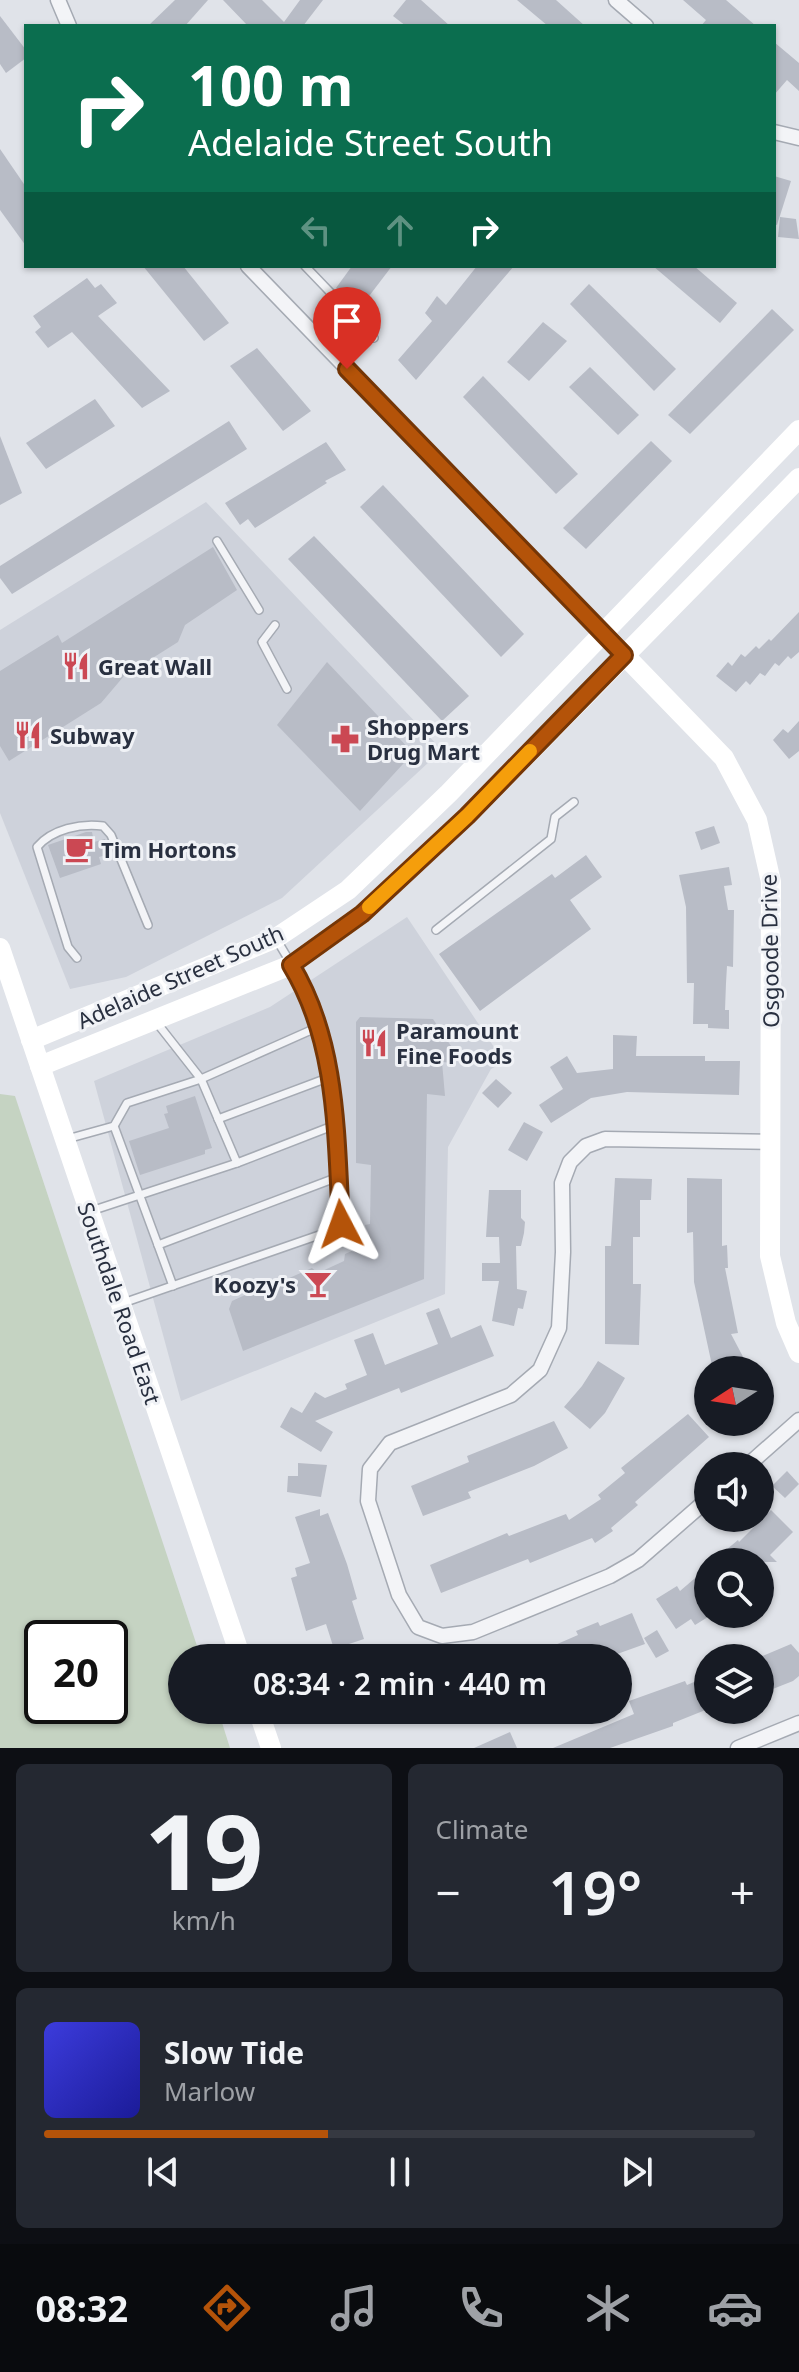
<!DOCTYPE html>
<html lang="en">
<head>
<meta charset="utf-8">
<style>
  :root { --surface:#171b24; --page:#242831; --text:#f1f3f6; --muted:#9ea1a6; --line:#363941; --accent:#b45309 }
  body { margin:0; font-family:"Noto Sans",sans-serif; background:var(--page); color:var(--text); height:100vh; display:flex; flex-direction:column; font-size:30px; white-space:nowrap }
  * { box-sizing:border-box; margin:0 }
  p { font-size:26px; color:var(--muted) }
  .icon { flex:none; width:44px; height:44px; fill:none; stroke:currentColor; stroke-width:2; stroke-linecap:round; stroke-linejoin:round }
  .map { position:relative; height:1748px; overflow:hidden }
  .side { display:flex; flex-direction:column; gap:16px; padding:16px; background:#0d0f14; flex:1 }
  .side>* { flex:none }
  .guide { position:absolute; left:24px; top:24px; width:752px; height:244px; border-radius:0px; box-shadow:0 2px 6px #0004; background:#0b6e4f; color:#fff; overflow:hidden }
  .needle { width:52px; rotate:258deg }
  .controls { position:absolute; left:694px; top:1356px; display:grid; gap:16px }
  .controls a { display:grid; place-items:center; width:80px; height:80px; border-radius:50%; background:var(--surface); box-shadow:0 2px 6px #0004; font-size:40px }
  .speed { position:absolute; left:24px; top:1620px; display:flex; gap:16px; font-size:40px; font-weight:700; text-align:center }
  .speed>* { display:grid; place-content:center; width:104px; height:104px; border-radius:50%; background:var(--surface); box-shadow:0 2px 6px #0004; line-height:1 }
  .speed .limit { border:4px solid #111; border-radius:12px; background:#fff; color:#111 }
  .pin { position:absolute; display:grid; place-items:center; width:68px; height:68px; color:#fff; margin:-82px -34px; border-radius:50% 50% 50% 0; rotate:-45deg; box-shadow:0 0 8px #0007 }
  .pin .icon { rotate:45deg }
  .me { position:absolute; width:88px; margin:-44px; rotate:356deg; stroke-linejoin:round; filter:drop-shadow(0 0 6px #0008) }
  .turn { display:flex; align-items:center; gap:28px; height:168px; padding:0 32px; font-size:36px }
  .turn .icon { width:104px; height:104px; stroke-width:2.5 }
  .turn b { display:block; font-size:56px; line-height:68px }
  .lanes { display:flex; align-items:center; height:76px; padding:0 32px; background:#0003; justify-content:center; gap:40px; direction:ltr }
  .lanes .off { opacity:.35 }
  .big { font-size:60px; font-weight:600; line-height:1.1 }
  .side .widget { flex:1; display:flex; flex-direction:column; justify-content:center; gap:12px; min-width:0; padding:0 28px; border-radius:12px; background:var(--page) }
  .side .dial { align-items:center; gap:0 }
  .dial b { font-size:104px; line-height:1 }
  .song { display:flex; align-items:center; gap:24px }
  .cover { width:96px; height:96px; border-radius:12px; background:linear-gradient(135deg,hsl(240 70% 55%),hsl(240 70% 35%)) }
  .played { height:8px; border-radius:4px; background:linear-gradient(90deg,var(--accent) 40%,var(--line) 40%) }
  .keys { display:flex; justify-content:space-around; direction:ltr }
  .heat { display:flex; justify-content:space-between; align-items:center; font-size:44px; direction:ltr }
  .side .tiles { flex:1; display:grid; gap:16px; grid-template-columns:1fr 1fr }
  .widget:last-child { grid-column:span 2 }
  .trip { position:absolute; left:168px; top:1644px; width:464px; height:80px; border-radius:40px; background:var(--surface); box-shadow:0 2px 6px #0004; font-weight:600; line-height:80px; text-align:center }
  .menu { display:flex; height:128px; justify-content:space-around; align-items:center; background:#090b0e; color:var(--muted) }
  .menu .icon { width:56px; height:56px }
  .menu .current { color:var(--accent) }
  .menu b { font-size:36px; color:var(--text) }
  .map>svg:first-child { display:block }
  .built { fill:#ced2db }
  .green { fill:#c5d3c2; fill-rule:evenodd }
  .building { fill:#b8bcc6 }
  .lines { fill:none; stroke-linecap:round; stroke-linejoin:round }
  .lane-casing { stroke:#a5aab3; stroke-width:10 }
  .street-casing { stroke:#a5aab3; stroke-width:17 }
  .lane { stroke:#f3f4f7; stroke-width:7 }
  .street { stroke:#f3f4f7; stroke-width:14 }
  .secondary { stroke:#fff; stroke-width:20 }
  .route-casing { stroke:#753606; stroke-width:20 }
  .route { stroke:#b45309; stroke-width:14 }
  .slow { stroke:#f59e0b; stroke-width:14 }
  .labels { text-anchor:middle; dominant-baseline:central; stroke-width:6; stroke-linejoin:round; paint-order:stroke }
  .poi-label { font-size:22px; font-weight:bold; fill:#293040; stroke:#f0f2f6; text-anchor:start }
  .street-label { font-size:22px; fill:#293040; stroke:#f0f2f6 }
</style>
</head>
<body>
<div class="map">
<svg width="799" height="1748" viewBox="0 0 799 1748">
  <rect width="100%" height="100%" fill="#e0e3e9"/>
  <g class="built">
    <polygon points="206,502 442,750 282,898 126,977 70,989 0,813 0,630"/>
    <polygon points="407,917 504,1062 491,1069 448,1147 445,1294 181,1401 94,1081 270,1007"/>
  </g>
  <path class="green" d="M 0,1094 L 15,1096 L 201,1658 L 182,1658 L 182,1710 L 218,1710 L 230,1748 L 0,1748 ZM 42,1638 L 110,1638 L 110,1706 L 42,1706 Z"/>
  <g class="building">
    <polygon points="175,0 208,0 185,26 148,26"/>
    <polygon points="223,0 262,0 284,22 300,0 323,0 303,26 248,26"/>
    <polygon points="406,0 421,0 450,26 406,26 393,16"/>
    <polygon points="517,0 556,0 585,26 548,26"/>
    <polygon points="683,0 726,0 756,26 701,26 706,20"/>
    <polygon points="0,16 26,50 26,58 6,73 0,64"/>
    <polygon points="774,42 799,63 799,91 787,80 774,95"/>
    <polygon points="0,149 26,187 26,246 0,210"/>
    <polygon points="774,176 791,181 777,225 774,224"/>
    <polygon points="780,217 796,219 799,239 778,237"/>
    <polygon points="143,266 183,266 229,323 204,341"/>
    <polygon points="352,266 392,266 360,308 336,288"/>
    <polygon points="477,266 514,266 416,380 398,360 432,321 425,313 437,296 446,305"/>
    <polygon points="653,266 694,266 737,303 720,323"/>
    <polygon points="87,278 95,288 101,284 117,303 98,316 170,391 142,408 72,332 48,348 35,332 41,327 33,316"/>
    <polygon points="589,284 676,369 654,391 570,304"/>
    <polygon points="772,309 794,330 690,434 668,415"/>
    <polygon points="543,322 567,341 529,381 507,362"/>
    <polygon points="257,348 311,411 283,431 230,366"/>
    <polygon points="590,367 639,415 618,435 569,387"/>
    <polygon points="483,376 578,474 556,494 463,397"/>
    <polygon points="95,399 115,426 46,469 26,443"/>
    <polygon points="229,421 247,449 12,594 0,578 0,566"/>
    <polygon points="0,436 22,493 0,505"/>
    <polygon points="651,441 672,461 586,549 563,528"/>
    <polygon points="326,442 346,470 325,481 327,483 255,528 248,519 240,525 225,503"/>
    <polygon points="383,485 524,634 501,657 360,507"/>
    <polygon points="314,536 469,696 442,721 288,559"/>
    <polygon points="213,547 237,590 185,625 178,642 124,676 101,703 9,761 0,746 0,671 58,635 62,643"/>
    <polygon points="799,612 799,652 791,659 788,656 779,666 775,663 765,676 760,673 750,685 746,681 736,692 716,676 728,662 732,666 741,654 745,657 756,646 759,649 769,639 771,641"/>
    <polygon points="327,662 413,753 360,811 277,725"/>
    <polygon points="799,721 799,751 789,759 773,740 783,729 788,733"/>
    <polygon points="714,826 720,843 701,850 695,832"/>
    <polygon points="86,832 92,832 94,842 105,839 110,854 99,857 101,864 60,878 48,845"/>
    <polygon points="586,855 602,877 570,900 591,929 480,1011 439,954 552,874 555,878"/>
    <polygon points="729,867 732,885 724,886 728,910 734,910 733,967 727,966 726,983 725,1010 729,1010 729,1029 708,1028 708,1024 693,1024 694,983 687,983 686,907 679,875"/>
    <polygon points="360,1017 433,1019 451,1046 453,1063 442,1062 445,1096 427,1094 424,1279 243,1351 229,1309 232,1301 256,1290 261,1294 287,1283 287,1279 312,1268 318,1273 344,1261 345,1254 356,1249 366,1234 365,1225 370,1224 371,1165 356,1163 356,1022"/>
    <polygon points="613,1035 637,1036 636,1056 705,1056 705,1061 740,1061 739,1095 627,1092 591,1098 551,1123 539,1105 563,1089 550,1067 567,1056 577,1073 613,1069"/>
    <polygon points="496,1079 512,1093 498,1108 482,1093"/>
    <polygon points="195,1096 212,1148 205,1150 205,1154 140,1175 129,1141 169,1128 164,1114 168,1113 166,1106"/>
    <polygon points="524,1122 543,1132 527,1161 508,1150"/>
    <polygon points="615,1178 652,1179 651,1200 640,1200 640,1237 633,1237 633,1284 641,1284 639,1345 605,1344 605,1246 611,1246"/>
    <polygon points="687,1178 722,1179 722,1246 727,1245 728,1268 725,1268 738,1333 731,1334 750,1370 713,1370 694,1282 693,1232 687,1233"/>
    <polygon points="489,1190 521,1190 521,1218 525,1222 524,1233 521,1246 516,1246 517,1289 527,1291 523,1309 518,1308 514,1326 492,1321 499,1281 482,1281 482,1263 500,1263 499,1237 486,1237"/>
    <polygon points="439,1308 451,1338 481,1325 494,1356 401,1393 399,1388 315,1421 333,1432 321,1452 280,1427 291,1407 302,1413 315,1392 325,1398 347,1389 345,1384 367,1375 354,1340 373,1333 385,1365 438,1344 426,1313"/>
    <polygon points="598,1361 625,1378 605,1413 590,1429 564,1407 582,1386"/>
    <polygon points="688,1414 709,1437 635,1502 638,1505 611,1528 613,1531 595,1543 592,1538 530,1563 528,1559 441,1593 430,1565 507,1533 509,1536 566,1514 569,1520 601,1499 598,1495 625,1473 621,1468"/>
    <polygon points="554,1421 568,1448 534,1466 468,1492 471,1498 423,1516 411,1486 469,1462 467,1456"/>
    <polygon points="298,1463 327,1465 321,1497 287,1492 288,1476 298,1476"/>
    <polygon points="787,1471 799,1484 785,1498 772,1486"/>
    <polygon points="320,1509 320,1516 328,1513 347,1564 357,1599 352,1601 364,1639 334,1649 326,1624 306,1631 291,1578 297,1576 295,1568 310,1563 295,1517"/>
    <polygon points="771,1510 793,1532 770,1555 777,1562 726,1562 720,1555 738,1540 739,1542"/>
    <polygon points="708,1567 708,1617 695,1625 691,1619 676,1629 656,1599 677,1586 680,1591"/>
    <polygon points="632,1613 645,1644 606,1658 525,1658 578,1635 576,1631 598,1622 600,1626"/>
    <polygon points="657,1630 669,1651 656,1658 644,1638"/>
    <polygon points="791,1644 799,1653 799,1676 793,1681 760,1694 760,1657"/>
    <polygon points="708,1676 708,1709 673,1723 673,1726 610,1748 553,1748 634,1714 629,1701 685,1681 687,1685"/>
    <polygon points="510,1732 517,1748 474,1748"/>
  </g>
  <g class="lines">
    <defs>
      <g id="lane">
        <polyline points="305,266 374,338"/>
        <polyline points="217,541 259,610"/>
        <polyline points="275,625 262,642 287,689"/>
        <polyline points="436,930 551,839 555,817 574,802"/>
        <path d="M 77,958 L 68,947 L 37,847 C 52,829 81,823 103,826 L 111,835 L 148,925"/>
        <polyline points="218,1119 330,1077"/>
        <polyline points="114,1126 158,1245"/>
        <polyline points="67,1139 114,1126 127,1103 201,1079 318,1027"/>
        <polyline points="237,1163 335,1125"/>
        <polyline points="91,1211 237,1163 201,1079 157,1023"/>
        <polyline points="173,1286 158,1245 338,1177"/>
        <path d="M 123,1303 L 325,1233 L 341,1224 C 336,1144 337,1063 305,988 C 297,972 286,956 277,940"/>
      </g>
      <g id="street">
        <polyline points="58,0 69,26"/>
        <polyline points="616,0 646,26"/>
        <polyline points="774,132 799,138"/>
        <polyline points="248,266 602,632"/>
        <polyline points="747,1466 799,1420"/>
        <polyline points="708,1499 638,1560 610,1576 473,1632 442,1636 418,1627 399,1595 368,1501 370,1469 390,1443 511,1395 540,1370 559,1328 563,1252 562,1183 570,1162 586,1146 605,1139 771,1142"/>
        <polyline points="738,1748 799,1723"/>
      </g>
    </defs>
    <use href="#lane" class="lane-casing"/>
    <use href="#street" class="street-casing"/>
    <use href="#lane" class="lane"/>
    <use href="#street" class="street"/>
    <g class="secondary">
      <polyline points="602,632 724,758 757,820 771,882 770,1256 786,1323 799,1353"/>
      <polyline points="0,948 241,1658"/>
      <polyline points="31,1040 276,938 348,890 449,793 799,430"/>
      <polyline points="40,1066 291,965 362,914 467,816 799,478"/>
      <polyline points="258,1710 271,1748"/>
    </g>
  </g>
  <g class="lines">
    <defs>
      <path id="route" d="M 341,1224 C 336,1136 338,1042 291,965 L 362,914 L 467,816 L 624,655 L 347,369"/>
    </defs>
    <use href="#route" class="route-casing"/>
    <use href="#route" class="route"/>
    <polyline class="slow" points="369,907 467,816 530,751"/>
  </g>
  <defs>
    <symbol id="restaurant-bare" viewBox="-9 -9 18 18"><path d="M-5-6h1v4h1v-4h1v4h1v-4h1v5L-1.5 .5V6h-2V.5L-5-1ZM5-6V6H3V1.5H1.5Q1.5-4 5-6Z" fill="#cb4853" stroke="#f0f2f6" stroke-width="2.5" paint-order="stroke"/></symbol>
    <symbol id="pharmacy-bare" viewBox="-9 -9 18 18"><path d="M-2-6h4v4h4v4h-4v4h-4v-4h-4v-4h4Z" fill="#cb4853" stroke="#f0f2f6" stroke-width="2.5" paint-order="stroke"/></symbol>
    <symbol id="cafe-bare" viewBox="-9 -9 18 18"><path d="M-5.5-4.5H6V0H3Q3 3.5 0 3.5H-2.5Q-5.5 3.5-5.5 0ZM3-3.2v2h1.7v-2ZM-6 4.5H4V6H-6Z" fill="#cb4853" stroke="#f0f2f6" stroke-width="2.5" paint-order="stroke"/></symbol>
    <symbol id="bar-bare" viewBox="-9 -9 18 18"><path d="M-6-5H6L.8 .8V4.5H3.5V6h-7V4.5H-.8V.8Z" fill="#cb4853" stroke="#f0f2f6" stroke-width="2.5" paint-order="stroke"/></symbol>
  </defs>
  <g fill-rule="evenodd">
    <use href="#restaurant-bare" x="56" y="646" width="40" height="40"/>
    <use href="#restaurant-bare" x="8" y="715" width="40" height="40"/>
    <use href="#pharmacy-bare" x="325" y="719" width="40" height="40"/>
    <use href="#cafe-bare" x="59" y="829" width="40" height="40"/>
    <use href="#restaurant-bare" x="354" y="1023" width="40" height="40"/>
    <use href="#bar-bare" x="298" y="1264" width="40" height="40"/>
  </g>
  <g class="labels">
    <g class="poi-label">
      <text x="98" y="666">Great Wall</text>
      <text x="367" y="726">Shoppers<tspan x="367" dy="25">Drug Mart</tspan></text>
      <text x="50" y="735">Subway</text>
      <text x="101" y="849">Tim Hortons</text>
      <text x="396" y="1030">Paramount<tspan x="396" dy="25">Fine Foods</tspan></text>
      <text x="296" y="1284" text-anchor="end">Koozy's</text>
    </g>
    <g class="street-label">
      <text transform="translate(769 951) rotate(-91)">Osgoode Drive</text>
      <text transform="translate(180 976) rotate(-24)">Adelaide Street South</text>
      <text transform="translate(120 1303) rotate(71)">Southdale Road East</text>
    </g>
  </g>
</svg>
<div class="controls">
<a><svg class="needle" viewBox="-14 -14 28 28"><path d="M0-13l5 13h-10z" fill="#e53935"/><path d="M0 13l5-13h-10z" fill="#9ea1a6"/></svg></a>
<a><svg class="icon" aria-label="sound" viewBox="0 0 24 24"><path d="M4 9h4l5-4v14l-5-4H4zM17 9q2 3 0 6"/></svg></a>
<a><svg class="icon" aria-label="search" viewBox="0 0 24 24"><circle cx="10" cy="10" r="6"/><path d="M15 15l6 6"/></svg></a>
<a><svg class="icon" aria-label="layers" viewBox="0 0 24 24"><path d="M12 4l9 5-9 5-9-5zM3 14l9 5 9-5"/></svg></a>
</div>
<div class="speed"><div class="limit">20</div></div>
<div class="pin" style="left:347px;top:369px;background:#d93025"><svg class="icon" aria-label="arrive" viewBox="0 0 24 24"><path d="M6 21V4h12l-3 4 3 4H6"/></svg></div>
<svg class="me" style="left:341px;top:1224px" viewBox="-20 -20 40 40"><path d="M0-17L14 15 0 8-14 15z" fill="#b45309" stroke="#fff" stroke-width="4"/></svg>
<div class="trip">08:34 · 2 min · 440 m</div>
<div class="guide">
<div class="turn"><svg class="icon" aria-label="right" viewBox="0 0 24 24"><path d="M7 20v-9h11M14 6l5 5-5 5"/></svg><div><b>100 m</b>Adelaide Street South</div></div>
<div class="lanes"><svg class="icon off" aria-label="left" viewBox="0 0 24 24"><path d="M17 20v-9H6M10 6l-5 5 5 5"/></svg><svg class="icon off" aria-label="ahead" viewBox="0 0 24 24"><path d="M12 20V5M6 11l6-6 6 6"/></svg><svg class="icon" aria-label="right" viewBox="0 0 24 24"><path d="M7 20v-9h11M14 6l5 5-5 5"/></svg></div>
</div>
</div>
<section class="side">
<div class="tiles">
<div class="widget dial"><b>19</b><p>km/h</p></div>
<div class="widget"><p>Climate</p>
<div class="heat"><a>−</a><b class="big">19°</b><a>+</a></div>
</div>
<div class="widget">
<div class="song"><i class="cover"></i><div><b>Slow Tide</b><p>Marlow</p></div></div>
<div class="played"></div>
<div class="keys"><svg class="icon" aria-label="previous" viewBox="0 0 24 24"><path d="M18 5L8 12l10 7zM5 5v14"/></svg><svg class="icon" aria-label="pause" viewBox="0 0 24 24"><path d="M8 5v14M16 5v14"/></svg><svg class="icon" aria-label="next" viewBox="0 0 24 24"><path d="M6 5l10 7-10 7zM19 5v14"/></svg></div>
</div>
</div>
</section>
<nav class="menu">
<b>08:32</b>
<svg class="icon current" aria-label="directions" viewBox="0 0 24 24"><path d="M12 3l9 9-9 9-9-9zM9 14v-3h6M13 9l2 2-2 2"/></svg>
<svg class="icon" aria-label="music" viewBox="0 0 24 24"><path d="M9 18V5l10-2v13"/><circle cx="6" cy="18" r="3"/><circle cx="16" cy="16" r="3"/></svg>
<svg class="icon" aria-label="phone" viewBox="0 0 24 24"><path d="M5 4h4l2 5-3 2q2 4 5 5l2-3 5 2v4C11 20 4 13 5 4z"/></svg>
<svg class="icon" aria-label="climate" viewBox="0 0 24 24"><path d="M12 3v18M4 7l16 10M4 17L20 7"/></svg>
<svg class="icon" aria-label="car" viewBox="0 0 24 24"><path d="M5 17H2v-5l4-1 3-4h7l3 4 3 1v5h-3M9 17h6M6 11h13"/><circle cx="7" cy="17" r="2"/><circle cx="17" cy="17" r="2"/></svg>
</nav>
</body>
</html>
